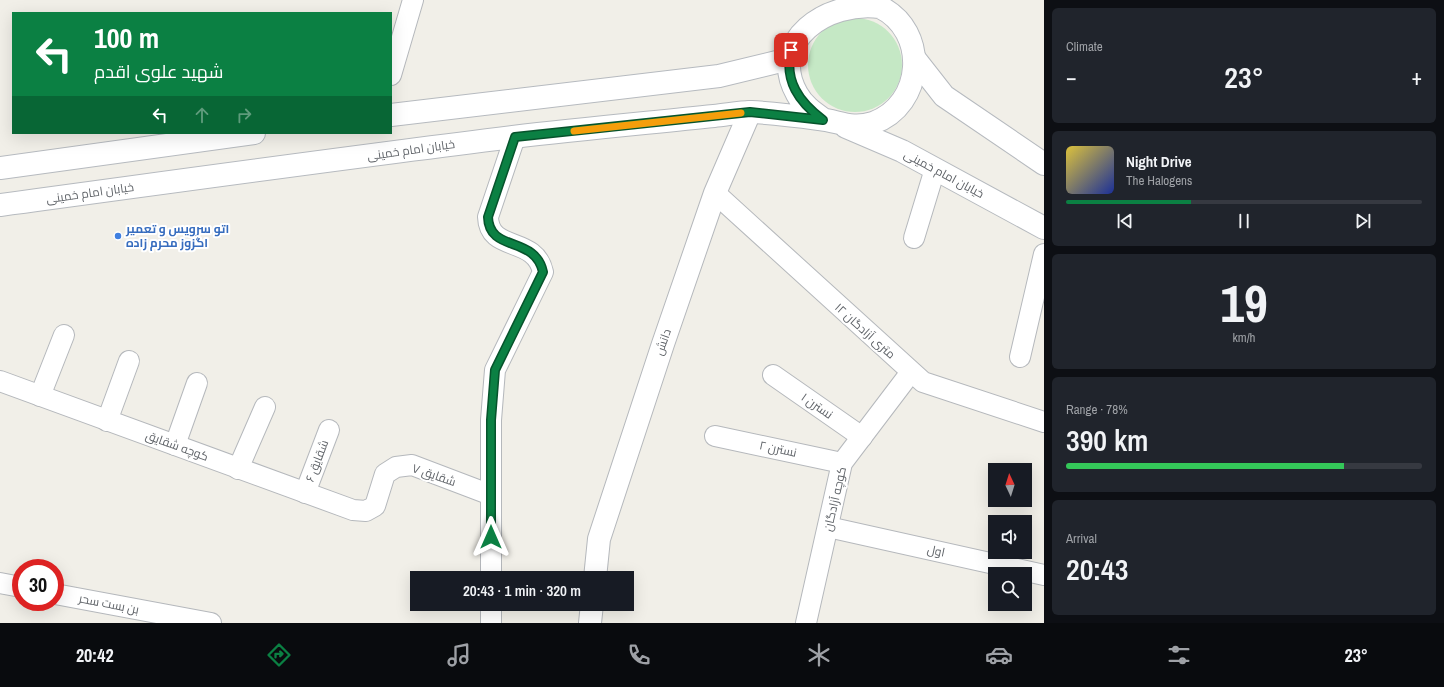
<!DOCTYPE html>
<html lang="en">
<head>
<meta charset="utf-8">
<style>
  :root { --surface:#171b24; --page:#20242c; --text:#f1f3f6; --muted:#9ea1a6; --line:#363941; --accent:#0b8043 }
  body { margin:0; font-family:"Archivo Narrow",Cairo,sans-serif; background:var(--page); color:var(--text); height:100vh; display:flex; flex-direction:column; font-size:15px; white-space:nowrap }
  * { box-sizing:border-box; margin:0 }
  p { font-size:13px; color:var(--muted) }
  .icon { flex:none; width:22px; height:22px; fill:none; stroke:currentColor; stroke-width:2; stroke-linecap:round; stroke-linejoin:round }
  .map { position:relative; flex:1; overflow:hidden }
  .side { display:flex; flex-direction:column; gap:8px; padding:8px; background:#0d0f14; width:400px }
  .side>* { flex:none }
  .top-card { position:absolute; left:12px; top:12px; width:380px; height:122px; border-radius:0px; box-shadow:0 4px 16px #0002; background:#0b8043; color:#fff; overflow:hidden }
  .needle { width:26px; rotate:356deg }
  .buttons { position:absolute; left:988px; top:463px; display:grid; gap:8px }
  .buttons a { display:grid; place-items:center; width:44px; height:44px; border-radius:0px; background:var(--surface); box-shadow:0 4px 16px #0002; font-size:20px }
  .speed { position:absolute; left:12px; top:559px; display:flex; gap:8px; font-size:20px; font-weight:700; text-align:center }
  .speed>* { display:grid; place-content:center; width:52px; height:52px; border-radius:50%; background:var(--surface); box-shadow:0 4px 16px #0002; line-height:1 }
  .speed .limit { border:6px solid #d22; background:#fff; color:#111 }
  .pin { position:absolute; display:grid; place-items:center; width:34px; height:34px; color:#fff; margin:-17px; border-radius:8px; box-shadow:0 2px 6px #0006 }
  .me { position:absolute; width:44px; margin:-22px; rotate:0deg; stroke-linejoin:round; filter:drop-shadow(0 0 3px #0008) }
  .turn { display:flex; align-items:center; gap:14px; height:84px; padding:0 16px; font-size:18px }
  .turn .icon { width:52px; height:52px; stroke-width:2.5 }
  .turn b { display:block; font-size:28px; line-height:34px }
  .lanes { display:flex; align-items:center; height:38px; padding:0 16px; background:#0003; justify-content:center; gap:20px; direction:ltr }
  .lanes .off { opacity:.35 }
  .big { font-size:30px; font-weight:600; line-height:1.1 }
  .side .card { flex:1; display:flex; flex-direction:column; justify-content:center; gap:6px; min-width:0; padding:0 14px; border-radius:6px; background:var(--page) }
  .side .dial { align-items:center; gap:0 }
  .dial b { font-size:52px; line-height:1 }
  .song { display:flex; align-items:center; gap:12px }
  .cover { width:48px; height:48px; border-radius:6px; background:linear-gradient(135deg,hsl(50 70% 55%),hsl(230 70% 35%)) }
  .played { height:4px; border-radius:2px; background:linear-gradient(90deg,var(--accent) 35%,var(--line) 35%) }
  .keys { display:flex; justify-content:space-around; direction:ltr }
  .heat { display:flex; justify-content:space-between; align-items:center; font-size:22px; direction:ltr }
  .charge { height:6px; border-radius:3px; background:linear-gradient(90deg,#34c759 78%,var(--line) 0) }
  .trip { position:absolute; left:410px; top:571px; width:224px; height:40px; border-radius:0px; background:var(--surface); box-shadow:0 4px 16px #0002; font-weight:600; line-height:40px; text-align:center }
  .tab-bar { display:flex; height:64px; justify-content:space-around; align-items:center; background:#090b0e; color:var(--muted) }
  .tab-bar .icon { width:28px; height:28px }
  .tab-bar .current { color:var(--accent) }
  .tab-bar b { font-size:18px; color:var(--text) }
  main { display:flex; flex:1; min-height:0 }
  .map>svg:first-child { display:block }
  .green { fill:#c5e8c5 }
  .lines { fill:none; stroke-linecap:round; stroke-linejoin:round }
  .minor-casing { stroke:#b5b8bc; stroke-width:22 }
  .tertiary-casing { stroke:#b5b8bc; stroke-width:24 }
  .secondary-casing { stroke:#b6babf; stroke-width:24 }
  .minor { stroke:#fff; stroke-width:20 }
  .tertiary { stroke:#fff; stroke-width:22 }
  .secondary { stroke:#fff; stroke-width:22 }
  .route-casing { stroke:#07532c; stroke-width:10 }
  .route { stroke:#0b8043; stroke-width:7 }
  .slow { stroke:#f59e0b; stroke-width:7 }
  .shop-dot { fill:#3f7fe0; stroke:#fff; stroke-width:1.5 }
  .labels { text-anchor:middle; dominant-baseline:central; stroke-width:4; stroke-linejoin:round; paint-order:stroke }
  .street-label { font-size:12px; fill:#5f6368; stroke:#fff }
  .shop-label { font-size:12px; font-weight:bold; fill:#366cbe; stroke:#fff; text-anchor:start }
</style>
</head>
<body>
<main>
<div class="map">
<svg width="1044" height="623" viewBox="0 0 1044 623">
  <rect width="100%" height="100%" fill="#f1efe8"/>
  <circle class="green" cx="855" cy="65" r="47"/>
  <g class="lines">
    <defs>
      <g id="minor">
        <polyline points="391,75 413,0"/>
        <polyline points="715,193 923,382 1044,422"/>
        <polyline points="914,238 935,169"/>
        <polyline points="1020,357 1044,254"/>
        <polyline points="773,375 862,437"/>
        <polyline points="0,381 353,510 366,511 375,506 385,474 396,467 412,465 491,495"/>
        <polyline points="40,396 64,335"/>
        <polyline points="107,421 129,361"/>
        <polyline points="715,436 842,463"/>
        <polyline points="175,445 197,383"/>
        <polyline points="238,469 265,407"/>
        <polyline points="305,493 329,430"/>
        <polyline points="828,527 1044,575"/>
        <path d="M 491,578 L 491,420 L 495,370 L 543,272 C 535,235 489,253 488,217 L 515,137"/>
        <polyline points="0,583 21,587"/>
        <polyline points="55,594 211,623"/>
        <polyline points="491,623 491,604"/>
        <polyline points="806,623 842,463 911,372"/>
      </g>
      <g id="tertiary">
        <polyline points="595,578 599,539 663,344 715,193 750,112"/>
        <polyline points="590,623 592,604"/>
      </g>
      <g id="secondary">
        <polyline points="915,59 944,96 1044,164"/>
        <polyline points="391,115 719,76 789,59"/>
        <polyline points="846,127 902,151 1044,228"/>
        <polyline points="0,168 254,133"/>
        <path d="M 0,205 C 171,182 342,158 513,137 C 580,129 647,123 714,116 C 726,115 739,112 751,112 C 773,113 797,116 819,119 C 839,121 851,130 873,123 C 924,105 929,31 880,7 C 827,0 767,41 797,94 C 803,105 813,112 823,119"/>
      </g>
    </defs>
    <use href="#minor" class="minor-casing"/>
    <use href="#tertiary" class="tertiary-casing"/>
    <use href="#secondary" class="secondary-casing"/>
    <use href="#minor" class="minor"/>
    <use href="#tertiary" class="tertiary"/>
    <use href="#secondary" class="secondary"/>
  </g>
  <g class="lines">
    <defs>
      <path id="route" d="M 491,537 L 491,420 L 495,370 L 543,272 C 535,235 489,253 488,217 L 515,137 L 750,112 L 823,120 C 799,102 784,81 791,50"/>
    </defs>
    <use href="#route" class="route-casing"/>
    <use href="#route" class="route"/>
    <polyline class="slow" points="574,131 741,113"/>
  </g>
  <circle class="shop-dot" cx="118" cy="236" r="4"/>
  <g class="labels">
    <g class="street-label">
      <text transform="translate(411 150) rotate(-8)">خیابان امام خمینی</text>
      <text transform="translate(944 174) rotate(28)">خیابان امام خمینی</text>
      <text transform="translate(90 193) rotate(-8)">خیابان امام خمینی</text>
      <text transform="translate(865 331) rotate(42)">۱۲ متری آزادگان</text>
      <text transform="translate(663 342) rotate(-71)">دانش</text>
      <text transform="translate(817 406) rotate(35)">نسترن ۱</text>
      <text transform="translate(177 446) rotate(20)">کوچه شقایق</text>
      <text transform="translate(778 449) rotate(12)">نسترن ۲</text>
      <text transform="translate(317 461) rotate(-69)">شقایق ۶</text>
      <text transform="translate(434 475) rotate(19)">شقایق ۷</text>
      <text transform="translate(835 499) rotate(-77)">کوچه آزادگان</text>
      <text transform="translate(936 551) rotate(12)">اول</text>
      <text transform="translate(109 604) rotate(11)">بن بست سحر</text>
    </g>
    <g class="shop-label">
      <text x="126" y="229">اتو سرویس و تعمیر<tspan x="126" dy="14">اگزوز محرم زاده</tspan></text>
    </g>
  </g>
</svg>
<div class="buttons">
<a><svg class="needle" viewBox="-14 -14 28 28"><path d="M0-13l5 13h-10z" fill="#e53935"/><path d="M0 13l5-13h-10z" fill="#9ea1a6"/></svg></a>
<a><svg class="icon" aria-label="sound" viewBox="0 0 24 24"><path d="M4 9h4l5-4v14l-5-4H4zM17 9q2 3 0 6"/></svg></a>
<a><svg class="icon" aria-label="search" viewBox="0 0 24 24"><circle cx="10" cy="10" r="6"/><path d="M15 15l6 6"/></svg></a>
</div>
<div class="speed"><div class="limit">30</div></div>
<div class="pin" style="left:791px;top:50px;background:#d93025"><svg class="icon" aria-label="arrive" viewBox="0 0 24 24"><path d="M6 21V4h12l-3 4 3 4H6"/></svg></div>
<svg class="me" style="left:491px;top:537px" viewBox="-20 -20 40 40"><path d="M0-17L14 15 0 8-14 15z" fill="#0b8043" stroke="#fff" stroke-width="4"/></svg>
<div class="trip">20:43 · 1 min · 320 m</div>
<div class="top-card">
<div class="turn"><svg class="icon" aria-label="left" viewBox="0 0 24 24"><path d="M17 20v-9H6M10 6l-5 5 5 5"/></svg><div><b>100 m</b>شهید علوی اقدم</div></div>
<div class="lanes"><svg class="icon" aria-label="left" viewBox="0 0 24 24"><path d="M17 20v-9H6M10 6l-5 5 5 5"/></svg><svg class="icon off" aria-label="ahead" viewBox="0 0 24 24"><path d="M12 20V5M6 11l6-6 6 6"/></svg><svg class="icon off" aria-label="right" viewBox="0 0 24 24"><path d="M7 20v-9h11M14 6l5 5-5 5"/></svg></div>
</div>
</div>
<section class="side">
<div class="card"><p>Climate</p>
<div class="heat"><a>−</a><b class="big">23°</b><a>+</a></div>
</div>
<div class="card">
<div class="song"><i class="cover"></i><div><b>Night Drive</b><p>The Halogens</p></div></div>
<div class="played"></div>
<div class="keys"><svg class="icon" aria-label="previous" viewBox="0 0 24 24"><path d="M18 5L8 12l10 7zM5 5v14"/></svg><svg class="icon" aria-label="pause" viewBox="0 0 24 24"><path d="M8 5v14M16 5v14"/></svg><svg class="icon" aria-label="next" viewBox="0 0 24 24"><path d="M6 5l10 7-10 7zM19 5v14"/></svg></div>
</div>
<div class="card dial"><b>19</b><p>km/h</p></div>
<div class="card"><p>Range · 78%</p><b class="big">390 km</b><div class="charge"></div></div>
<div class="card"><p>Arrival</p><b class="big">20:43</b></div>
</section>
</main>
<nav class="tab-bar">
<b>20:42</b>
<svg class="icon current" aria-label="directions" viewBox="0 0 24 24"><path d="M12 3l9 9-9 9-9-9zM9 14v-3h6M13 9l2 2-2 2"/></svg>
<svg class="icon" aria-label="music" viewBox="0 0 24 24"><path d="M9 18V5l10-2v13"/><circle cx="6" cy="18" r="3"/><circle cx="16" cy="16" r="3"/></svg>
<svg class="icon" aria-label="phone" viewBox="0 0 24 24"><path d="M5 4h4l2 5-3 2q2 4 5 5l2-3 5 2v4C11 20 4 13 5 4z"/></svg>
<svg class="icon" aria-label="climate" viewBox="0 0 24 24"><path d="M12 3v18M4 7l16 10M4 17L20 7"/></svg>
<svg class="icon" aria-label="car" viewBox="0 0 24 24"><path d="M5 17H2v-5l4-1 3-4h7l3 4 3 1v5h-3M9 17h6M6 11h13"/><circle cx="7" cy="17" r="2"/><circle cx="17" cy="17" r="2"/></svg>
<svg class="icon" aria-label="filters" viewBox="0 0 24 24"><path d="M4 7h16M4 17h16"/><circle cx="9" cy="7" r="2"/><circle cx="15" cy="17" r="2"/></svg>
<b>23°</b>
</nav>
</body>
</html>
